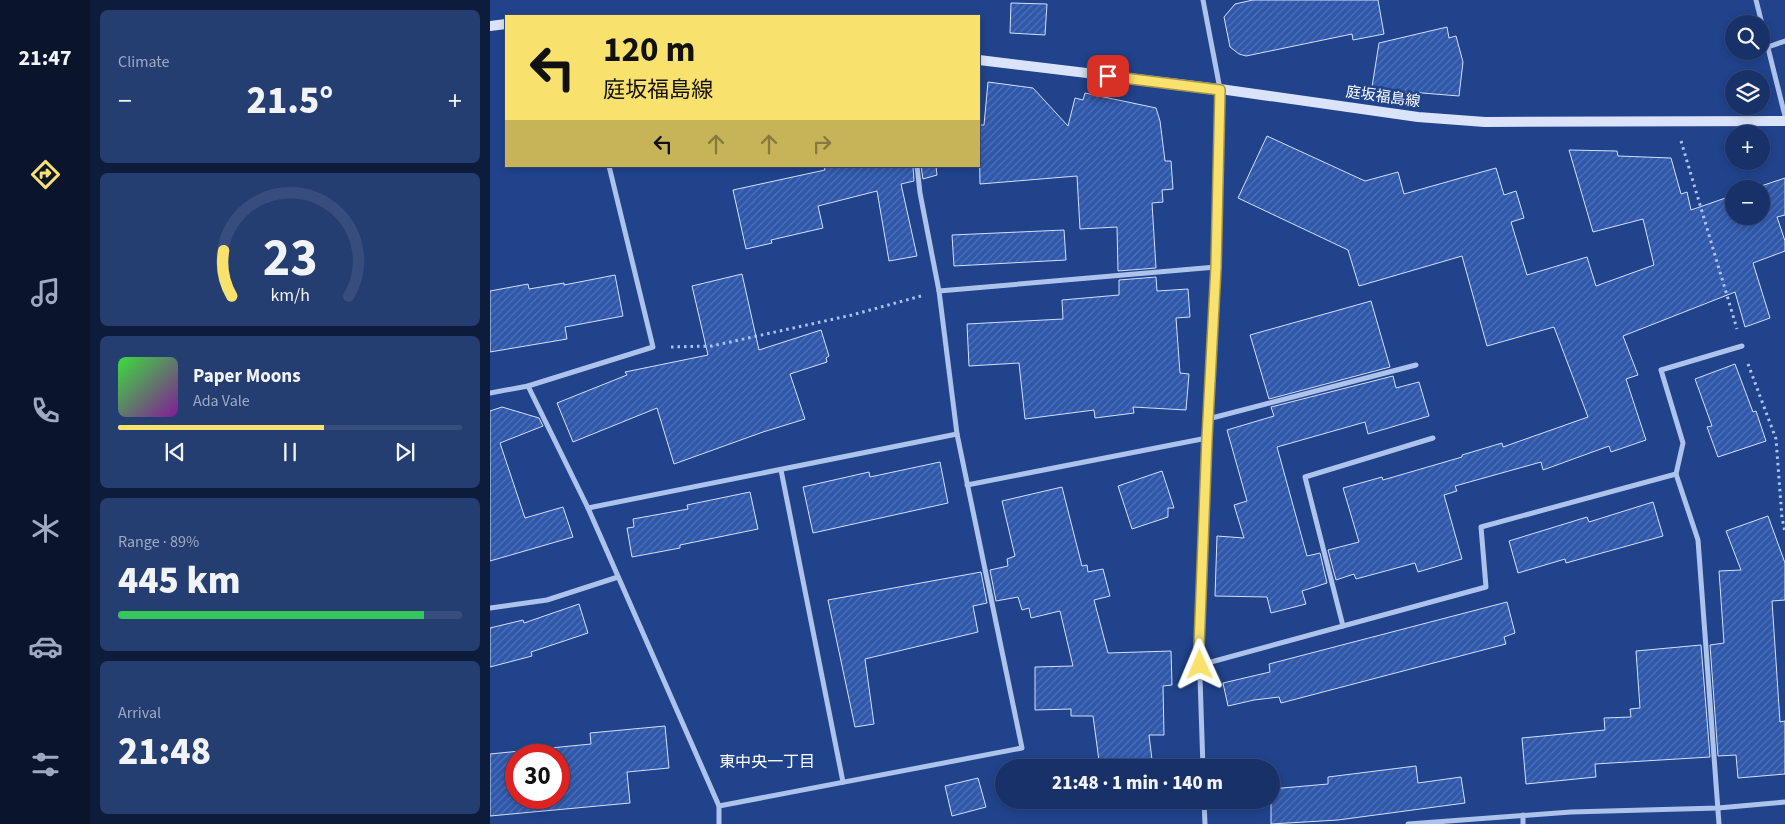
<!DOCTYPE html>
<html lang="en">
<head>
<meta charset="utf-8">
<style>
  :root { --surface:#183269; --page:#253e71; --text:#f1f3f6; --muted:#9faac0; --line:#364d7d; --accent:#f9e16e }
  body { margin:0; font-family:"Source Sans 3","Noto Sans JP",sans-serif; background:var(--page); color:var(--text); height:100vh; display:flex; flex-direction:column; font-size:19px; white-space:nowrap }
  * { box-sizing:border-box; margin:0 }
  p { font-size:16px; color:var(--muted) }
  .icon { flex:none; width:28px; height:28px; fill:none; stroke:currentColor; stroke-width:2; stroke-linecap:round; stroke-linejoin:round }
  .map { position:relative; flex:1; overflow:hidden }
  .details { display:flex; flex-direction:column; gap:10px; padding:10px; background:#0d1c3a; width:400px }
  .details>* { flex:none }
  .top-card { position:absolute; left:15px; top:15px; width:475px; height:152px; border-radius:0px; box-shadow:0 2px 8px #0003,0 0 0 1px var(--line); background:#f9e16e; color:#111; overflow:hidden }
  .buttons { position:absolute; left:1235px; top:15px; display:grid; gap:10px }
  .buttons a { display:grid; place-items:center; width:45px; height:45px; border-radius:50%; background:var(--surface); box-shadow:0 2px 8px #0003,0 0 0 1px var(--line); font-size:25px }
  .speed { position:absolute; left:15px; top:744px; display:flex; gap:10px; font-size:25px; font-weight:700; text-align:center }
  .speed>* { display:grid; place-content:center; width:65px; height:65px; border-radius:50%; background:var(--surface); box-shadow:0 2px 8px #0003,0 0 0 1px var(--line); line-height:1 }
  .speed .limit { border:8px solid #d22; background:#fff; color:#111 }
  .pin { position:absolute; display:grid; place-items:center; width:42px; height:42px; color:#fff; margin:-21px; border-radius:10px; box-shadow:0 2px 8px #0006 }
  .me { position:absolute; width:55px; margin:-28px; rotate:359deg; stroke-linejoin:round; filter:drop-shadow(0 0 4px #0008) }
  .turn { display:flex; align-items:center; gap:18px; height:105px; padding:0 15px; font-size:22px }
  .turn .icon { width:65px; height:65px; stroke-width:2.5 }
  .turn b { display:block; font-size:35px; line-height:42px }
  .lanes { display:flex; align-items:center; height:48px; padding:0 15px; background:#0003; justify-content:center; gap:25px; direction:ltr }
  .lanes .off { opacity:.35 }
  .big { font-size:38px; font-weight:800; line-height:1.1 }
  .details .card { flex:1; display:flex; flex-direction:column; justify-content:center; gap:8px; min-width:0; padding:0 18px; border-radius:8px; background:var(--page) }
  .details .dial { align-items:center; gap:0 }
  .dial svg { height:130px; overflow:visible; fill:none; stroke:var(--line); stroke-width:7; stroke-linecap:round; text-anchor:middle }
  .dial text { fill:var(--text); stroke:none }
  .song { display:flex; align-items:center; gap:15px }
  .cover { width:60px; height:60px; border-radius:8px; background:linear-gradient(135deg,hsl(120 70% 55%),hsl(290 70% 35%)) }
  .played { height:5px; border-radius:2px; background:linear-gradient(90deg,var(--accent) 60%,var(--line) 60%) }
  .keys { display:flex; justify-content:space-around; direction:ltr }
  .heat { display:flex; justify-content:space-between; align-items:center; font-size:28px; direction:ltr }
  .charge { height:8px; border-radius:4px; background:linear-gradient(90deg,#34c759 89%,var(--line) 0) }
  .trip { position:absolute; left:505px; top:759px; width:285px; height:50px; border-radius:25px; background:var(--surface); box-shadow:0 2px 8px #0003,0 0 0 1px var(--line); font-weight:800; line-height:50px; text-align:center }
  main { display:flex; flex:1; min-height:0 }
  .dock { display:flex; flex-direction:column; width:90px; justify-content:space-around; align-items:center; background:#0a142a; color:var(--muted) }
  .dock .icon { width:35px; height:35px }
  .dock .active { color:var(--accent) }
  .dock b { font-size:22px; color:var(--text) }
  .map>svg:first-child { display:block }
  .building { fill:url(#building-hatch); stroke:#d3e0f9; fill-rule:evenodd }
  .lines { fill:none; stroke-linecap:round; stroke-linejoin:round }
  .path { stroke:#aec3ec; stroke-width:3; stroke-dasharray:2.5 4; stroke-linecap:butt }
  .minor { stroke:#aec3ec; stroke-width:5 }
  .secondary { stroke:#dae3f9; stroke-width:10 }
  .route-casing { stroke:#a29248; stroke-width:12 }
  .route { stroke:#f9e16e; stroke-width:9 }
  .labels { text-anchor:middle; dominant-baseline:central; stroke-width:5; stroke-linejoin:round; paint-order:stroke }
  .street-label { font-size:15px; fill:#fff; stroke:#20438c }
  .neighbourhood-label { font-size:16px; fill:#fff; stroke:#20438c }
</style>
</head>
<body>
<main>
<nav class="dock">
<b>21:47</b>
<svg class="icon active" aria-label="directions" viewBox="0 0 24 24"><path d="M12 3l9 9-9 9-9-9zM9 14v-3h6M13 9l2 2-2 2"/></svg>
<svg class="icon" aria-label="music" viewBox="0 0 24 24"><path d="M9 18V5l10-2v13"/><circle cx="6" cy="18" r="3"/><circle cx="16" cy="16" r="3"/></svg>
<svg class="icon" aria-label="phone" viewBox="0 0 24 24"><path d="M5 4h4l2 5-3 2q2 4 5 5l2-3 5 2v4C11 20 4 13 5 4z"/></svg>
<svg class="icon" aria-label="climate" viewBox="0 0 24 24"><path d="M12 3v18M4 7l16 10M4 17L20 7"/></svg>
<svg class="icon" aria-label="car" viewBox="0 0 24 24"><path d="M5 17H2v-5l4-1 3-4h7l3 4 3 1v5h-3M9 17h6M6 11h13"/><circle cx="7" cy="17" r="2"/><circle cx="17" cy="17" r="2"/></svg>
<svg class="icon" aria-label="filters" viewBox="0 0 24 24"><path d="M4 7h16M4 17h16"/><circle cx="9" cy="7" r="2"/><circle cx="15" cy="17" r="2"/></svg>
</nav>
<section class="details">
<div class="card"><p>Climate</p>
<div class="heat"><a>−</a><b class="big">21.5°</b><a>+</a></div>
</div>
<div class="card dial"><svg viewBox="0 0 100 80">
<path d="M14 69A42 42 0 1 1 86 69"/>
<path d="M14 69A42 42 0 0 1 9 41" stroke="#f9e16e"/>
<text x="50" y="56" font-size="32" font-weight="700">23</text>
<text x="50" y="72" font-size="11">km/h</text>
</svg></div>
<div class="card">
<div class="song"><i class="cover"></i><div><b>Paper Moons</b><p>Ada Vale</p></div></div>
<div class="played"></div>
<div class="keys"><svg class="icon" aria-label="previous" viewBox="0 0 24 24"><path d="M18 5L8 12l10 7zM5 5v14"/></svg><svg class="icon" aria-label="pause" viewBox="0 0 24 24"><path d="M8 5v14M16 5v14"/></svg><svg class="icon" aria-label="next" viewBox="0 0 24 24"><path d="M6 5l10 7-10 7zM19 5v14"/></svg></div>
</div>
<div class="card"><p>Range · 89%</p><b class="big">445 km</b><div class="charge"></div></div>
<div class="card"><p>Arrival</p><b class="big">21:48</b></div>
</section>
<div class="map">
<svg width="1295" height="824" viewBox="0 0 1295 824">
  <defs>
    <pattern id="building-hatch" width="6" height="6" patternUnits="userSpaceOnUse" patternTransform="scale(1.25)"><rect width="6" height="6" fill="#3058aa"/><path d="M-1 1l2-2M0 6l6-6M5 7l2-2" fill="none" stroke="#4f71b7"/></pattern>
  </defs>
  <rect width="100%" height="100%" fill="#20438c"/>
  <g class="building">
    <polygon points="763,0 888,0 894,34 863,40 862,34 756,56 749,54 740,47 734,17 745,4"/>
    <polygon points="521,3 557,4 555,35 520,33"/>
    <polygon points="957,27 959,38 966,36 973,62 969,96 920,92 919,93 882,87 889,43"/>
    <polygon points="498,82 543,88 578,126 585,98 593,100 595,93 666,108 670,121 675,161 681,161 683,189 672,190 673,202 662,203 666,268 628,271 627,227 590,229 587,176 490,184 489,125 494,125"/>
    <polygon points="777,136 875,181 908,172 914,194 1006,168 1014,195 1026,191 1034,218 1021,222 1037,275 1097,257 1106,286 1164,265 1153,219 1103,232 1079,150 1127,151 1128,156 1181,158 1191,194 1197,192 1201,210 1244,195 1244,216 1271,216 1271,189 1262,189 1295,178 1295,215 1287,217 1295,241 1295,251 1263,263 1280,318 1255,327 1245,292 1133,336 1148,375 1136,379 1156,440 1121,452 1119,446 1053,470 1051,462 965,486 967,491 954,495 972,559 928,572 925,563 866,579 864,574 846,580 838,550 869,542 853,488 892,477 893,480 972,457 972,455 1012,443 1013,447 1098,417 1064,327 997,346 972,256 869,286 858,250 748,198"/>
    <polygon points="334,166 423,166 424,181 411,184 427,256 399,261 387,191 328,206 333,228 281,240 282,243 256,249 243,190 335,170"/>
    <polygon points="431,166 446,166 447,175 433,179"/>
    <polygon points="574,230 576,260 464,266 462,235"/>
    <polygon points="252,274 269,350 331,330 339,356 336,358 337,362 300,374 315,419 273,432 184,464 167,408 83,442 67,403 137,375 135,372 218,355 202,286"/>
    <polygon points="125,275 133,316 75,327 77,339 0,352 0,291 38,284 39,289 74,283 74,285"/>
    <polygon points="666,277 667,291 698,289 700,317 686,318 690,373 699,374 696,410 643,407 644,413 605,418 604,410 535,419 529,363 479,366 477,324 573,319 572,300 629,295 629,280"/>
    <polygon points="881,301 900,367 779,399 760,335"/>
    <polygon points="1245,364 1263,412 1266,411 1276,441 1228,457 1217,427 1222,426 1205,379"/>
    <polygon points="903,376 906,388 929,382 939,416 878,434 875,422 787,447 817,556 830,553 837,583 812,591 816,604 781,613 777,597 725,596 727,536 754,538 744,505 757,501 737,430 784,416 781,407"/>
    <polygon points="12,407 49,418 53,426 10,443 35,518 73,507 83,537 0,561 0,411"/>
    <polygon points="450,462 458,503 323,533 313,487 379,472 380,477"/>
    <polygon points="672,471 684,508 678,508 678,517 642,529 628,486"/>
    <polygon points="572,487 592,566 597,565 598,572 613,569 620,596 604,600 618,653 681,651 682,685 673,686 674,735 659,735 663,768 610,768 603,716 581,716 581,709 545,710 545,667 583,666 570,611 541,618 539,608 532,610 528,597 506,601 500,570 518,566 517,559 525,556 512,501"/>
    <polygon points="260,492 268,529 190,545 190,548 142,557 137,528 144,527 143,519 198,509 197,505"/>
    <polygon points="1163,502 1173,536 1076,563 1075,559 1028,573 1019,541 1097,517 1099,522"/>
    <polygon points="1278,516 1295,563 1295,600 1282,601 1290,722 1295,721 1295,774 1248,778 1246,755 1228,756 1220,645 1234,643 1229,571 1251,570 1236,531"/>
    <polygon points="491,572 497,603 483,606 488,632 375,659 384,724 365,727 338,600"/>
    <polygon points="1017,602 1025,633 1014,637 1016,644 791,703 789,697 764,700 738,706 733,683 780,672 779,664"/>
    <polygon points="89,604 98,633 41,652 42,656 0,667 0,628 33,620 34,623"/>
    <polygon points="1211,645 1220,757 1105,764 1106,777 1036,784 1032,738 1115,730 1114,718 1141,717 1140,709 1150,708 1146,651"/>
    <path d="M 175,726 L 179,768 L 137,772 L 140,803 L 0,816 L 0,754 L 101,744 L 100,733 ZM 26,755 L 69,755 L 69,798 L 26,798 Z"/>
    <polygon points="926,766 928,783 971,777 975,803 848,820 781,824 781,789 838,784 838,777"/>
    <polygon points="488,778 496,807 462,816 455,786"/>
  </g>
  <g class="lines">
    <g class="path">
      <polyline points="1191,141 1247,329"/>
      <polyline points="181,347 222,346 362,315 431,296"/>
      <polyline points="1258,364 1286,439 1292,518 1295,532"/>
    </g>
    <g class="minor">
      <polyline points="713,0 730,89 726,267 718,419 709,647 713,768"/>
      <polyline points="1266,0 1295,116"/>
      <polyline points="1278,47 1295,41"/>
      <polyline points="449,291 726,267"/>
      <polyline points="38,386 98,508 229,806 229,824"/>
      <polyline points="0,393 38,386 163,347 119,166"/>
      <polyline points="718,419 926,365"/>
      <polyline points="291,470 353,782"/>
      <polyline points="1186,474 1208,540 1229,824"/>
      <polyline points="477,485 717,438"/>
      <polyline points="98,508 467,434"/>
      <polyline points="0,608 57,600 128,577"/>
      <polyline points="853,626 815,477 943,438"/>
      <polyline points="710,665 996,587 991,527 1186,474 1193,443 1171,370 1252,346"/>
      <polyline points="714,800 715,824"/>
      <polyline points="229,806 532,748 467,434 449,291 430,193 427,166"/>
      <polyline points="1033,815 1033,824"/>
      <polyline points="918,824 1081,812 1228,808 1295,802"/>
    </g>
    <g class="secondary">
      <polyline points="0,26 16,24"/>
      <polyline points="489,60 730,89 928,117 995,122 1295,121"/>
    </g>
  </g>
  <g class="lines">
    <defs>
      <polyline id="route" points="618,76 730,90 726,267 717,438 709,647 710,665"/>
    </defs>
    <use href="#route" class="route-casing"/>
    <use href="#route" class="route"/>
  </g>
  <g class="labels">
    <g class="street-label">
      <text transform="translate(893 97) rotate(8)">庭坂福島線</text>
    </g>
    <g class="neighbourhood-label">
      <text x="277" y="762">東中央一丁目</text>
    </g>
  </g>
</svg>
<div class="buttons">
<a><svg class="icon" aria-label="search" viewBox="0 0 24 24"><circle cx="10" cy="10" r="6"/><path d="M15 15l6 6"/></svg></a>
<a><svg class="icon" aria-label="layers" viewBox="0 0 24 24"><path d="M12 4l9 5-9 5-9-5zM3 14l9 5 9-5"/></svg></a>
<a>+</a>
<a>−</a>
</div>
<div class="speed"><div class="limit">30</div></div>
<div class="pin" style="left:618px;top:76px;background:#d93025"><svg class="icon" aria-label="arrive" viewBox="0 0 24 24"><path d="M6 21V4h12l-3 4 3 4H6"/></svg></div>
<svg class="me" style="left:710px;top:665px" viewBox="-20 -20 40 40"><path d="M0-17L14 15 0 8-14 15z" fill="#f9e16e" stroke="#fff" stroke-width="4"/></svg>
<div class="trip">21:48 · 1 min · 140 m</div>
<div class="top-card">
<div class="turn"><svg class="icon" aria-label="left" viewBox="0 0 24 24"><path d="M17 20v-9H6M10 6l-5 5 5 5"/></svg><div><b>120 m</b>庭坂福島線</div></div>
<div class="lanes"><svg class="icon" aria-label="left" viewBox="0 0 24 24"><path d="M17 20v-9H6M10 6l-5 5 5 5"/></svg><svg class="icon off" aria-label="ahead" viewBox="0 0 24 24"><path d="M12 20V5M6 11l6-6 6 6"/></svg><svg class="icon off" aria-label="ahead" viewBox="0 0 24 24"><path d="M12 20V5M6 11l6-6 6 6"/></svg><svg class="icon off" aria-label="right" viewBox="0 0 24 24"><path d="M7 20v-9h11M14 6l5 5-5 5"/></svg></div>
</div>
</div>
</main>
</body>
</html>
